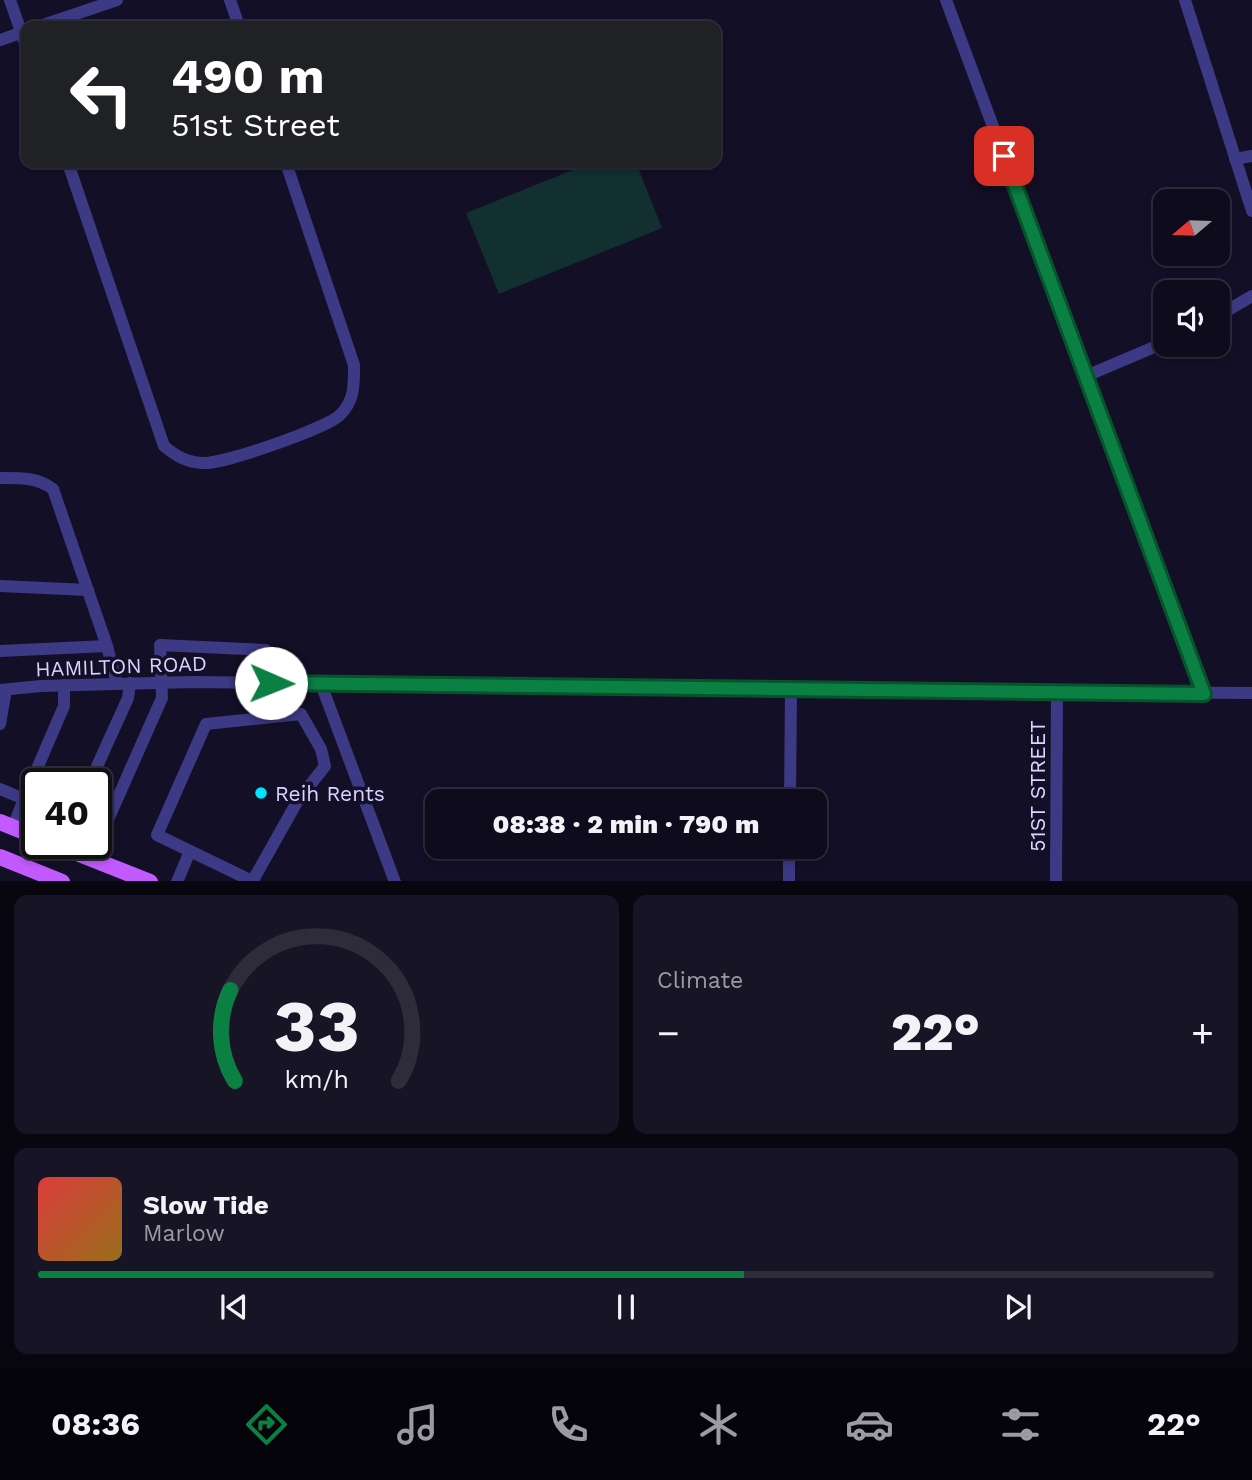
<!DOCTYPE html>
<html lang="en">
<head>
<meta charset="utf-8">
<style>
  :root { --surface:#0e0b1c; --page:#171425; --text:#f1f3f6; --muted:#9b9ba3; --line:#2e2b3b; --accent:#0b8043 }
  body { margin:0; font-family:"Work Sans",sans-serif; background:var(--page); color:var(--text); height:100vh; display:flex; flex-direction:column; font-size:26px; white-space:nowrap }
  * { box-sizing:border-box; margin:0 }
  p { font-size:23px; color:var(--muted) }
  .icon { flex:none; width:38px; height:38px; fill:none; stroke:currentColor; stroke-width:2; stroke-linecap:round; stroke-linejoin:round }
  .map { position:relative; height:881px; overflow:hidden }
  .sheet { display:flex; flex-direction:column; gap:14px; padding:14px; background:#08060f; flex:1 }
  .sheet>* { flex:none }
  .top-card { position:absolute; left:21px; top:21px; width:700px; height:147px; border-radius:14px; box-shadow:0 4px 10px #0003,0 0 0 2px var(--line); background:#202124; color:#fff; overflow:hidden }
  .needle { width:46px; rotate:251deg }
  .tools { position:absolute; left:1153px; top:189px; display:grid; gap:14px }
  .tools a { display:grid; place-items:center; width:77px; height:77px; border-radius:14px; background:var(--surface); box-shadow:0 4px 10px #0003,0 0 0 2px var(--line); font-size:35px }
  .speed { position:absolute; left:21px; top:768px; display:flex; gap:14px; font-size:35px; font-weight:700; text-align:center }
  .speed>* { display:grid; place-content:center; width:91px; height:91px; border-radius:50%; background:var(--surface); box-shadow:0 4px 10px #0003,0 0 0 2px var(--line); line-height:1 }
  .speed .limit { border:4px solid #111; border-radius:10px; background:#fff; color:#111 }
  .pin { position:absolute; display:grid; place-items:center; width:60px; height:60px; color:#fff; margin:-30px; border-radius:14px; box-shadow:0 4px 10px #0006 }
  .me { position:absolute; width:77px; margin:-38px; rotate:91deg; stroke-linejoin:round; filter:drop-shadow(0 0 5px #0008) }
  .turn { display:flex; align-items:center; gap:24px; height:147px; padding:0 35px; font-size:32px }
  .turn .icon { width:91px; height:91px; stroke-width:2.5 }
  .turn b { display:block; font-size:49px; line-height:60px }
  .big { font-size:52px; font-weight:800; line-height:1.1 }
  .sheet .widget { flex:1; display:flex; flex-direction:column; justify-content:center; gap:10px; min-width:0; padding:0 24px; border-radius:14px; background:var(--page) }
  .sheet .dial { align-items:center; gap:0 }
  .dial svg { height:182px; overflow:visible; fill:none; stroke:var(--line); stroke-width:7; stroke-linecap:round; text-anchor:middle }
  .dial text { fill:var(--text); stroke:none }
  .song { display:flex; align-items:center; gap:21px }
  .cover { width:84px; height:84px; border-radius:10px; background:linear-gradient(135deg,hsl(0 70% 55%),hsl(40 70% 35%)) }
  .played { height:7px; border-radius:4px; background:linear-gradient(90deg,var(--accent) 60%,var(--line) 60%) }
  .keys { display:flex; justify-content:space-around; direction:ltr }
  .heat { display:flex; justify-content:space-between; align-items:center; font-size:38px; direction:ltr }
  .sheet .tiles { flex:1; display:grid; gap:14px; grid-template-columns:1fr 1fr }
  .widget:last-child { grid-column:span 2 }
  .trip { position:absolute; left:425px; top:789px; width:402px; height:70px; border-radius:14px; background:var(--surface); box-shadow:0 4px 10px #0003,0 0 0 2px var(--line); font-weight:800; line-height:70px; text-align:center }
  .tab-bar { display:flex; height:112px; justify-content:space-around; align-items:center; background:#06040b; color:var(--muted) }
  .tab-bar .icon { width:49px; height:49px }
  .tab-bar .on { color:var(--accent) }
  .tab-bar b { font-size:32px; color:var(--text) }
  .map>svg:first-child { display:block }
  .green { fill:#12302f }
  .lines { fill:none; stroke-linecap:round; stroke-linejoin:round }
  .minor { stroke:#3d3a85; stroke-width:12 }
  .major { stroke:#c25bff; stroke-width:16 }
  .route-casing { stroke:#07532c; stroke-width:18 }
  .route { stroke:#0b8043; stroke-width:12 }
  .poi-dot { fill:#00e5ff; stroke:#130f26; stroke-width:2.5 }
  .labels { text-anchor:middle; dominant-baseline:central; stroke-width:7; stroke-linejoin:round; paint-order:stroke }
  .street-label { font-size:21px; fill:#d9d4ff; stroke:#130f26 }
  .poi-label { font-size:21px; fill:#d9d4ff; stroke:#130f26; text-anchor:start }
</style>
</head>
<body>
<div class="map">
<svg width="1252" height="882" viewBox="0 0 1252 882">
  <rect width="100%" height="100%" fill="#130f26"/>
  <polygon class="green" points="590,163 636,163 662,228 499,294 466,213"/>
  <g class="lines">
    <g class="minor">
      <polyline points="10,0 26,46"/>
      <polyline points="230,0 239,26"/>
      <polyline points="946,0 1204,694"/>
      <polyline points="1185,0 1252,211"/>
      <polyline points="40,26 117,0"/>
      <polyline points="0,40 26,31"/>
      <polyline points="1235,159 1252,156"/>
      <path d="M 68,163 L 164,446 C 176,456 186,462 202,463 C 222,465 327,428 340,415 C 355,400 354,384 354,365 L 286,163"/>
      <polyline points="1218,316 1252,296"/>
      <polyline points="1086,376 1166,342"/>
      <path d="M 0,478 C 19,478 37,477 53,489 L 107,646"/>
      <polyline points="0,586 88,590"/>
      <polyline points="0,651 107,646 117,684"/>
      <polyline points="321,684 395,882"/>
      <polyline points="0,690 41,686 192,682 791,690 1252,693"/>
      <polyline points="0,724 6,690"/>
      <polyline points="89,784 128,698 130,683"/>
      <polyline points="0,789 24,799 13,827"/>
      <polyline points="24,799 64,706 64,685"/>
      <polyline points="790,802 791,690"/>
      <polyline points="190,851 252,881"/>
      <polyline points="91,858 162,698 160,645 266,650 271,683"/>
      <polyline points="177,882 190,851 157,835 206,724 301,714 321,749 325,766 297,802 252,882"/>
      <polyline points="789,882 789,847"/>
      <polyline points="1056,882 1057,691"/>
    </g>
    <g class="major">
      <polyline points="0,822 37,837"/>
      <polyline points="54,844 150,882"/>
      <polyline points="0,857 62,882"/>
    </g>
  </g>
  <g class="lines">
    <defs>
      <polyline id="route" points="271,683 1204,694 1004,156"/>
    </defs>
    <use href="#route" class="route-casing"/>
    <use href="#route" class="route"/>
  </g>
  <circle class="poi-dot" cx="261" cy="793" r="7"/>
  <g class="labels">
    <g class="street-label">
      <text transform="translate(121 666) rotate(-2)">HAMILTON ROAD</text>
      <text transform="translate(1037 786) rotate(-90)">51ST STREET</text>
    </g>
    <g class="poi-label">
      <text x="275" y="793">Reih Rents</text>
    </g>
  </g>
</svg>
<div class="tools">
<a><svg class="needle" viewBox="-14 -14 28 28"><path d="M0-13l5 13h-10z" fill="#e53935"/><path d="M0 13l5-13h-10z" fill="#9b9ba3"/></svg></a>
<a><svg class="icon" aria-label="sound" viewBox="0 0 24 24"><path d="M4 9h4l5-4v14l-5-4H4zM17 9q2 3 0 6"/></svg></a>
</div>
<div class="speed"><div class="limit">40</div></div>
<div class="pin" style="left:1004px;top:156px;background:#d93025"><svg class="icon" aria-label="arrive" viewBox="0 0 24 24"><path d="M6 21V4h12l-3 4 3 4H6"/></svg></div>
<svg class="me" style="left:271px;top:683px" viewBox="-20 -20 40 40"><circle r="19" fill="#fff"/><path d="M0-13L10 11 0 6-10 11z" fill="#0b8043"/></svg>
<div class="trip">08:38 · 2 min · 790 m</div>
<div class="top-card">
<div class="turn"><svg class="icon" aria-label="left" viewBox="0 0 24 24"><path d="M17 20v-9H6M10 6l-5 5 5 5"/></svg><div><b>490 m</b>51st Street</div></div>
</div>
</div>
<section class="sheet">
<div class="tiles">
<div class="widget dial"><svg viewBox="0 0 100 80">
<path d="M14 69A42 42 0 1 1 86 69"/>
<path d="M14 69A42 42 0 0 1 12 29" stroke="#0b8043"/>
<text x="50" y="56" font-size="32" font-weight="700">33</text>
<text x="50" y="72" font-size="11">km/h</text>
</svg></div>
<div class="widget"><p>Climate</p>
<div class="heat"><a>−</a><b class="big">22°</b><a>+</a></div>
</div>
<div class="widget">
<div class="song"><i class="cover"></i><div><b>Slow Tide</b><p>Marlow</p></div></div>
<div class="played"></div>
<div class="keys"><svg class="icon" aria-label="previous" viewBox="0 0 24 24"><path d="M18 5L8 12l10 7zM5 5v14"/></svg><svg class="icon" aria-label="pause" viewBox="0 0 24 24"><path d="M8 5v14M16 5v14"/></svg><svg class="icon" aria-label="next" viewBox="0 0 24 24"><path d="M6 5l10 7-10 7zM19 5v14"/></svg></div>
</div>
</div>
</section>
<nav class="tab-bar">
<b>08:36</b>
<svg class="icon on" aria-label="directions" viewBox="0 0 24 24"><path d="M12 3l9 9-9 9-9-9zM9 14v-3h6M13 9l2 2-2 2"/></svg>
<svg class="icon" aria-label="music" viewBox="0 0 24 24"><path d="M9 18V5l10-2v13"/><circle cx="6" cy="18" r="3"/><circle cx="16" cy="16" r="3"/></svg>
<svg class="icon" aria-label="phone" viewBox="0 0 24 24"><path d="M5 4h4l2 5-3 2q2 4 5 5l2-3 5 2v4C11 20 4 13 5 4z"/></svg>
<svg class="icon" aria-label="climate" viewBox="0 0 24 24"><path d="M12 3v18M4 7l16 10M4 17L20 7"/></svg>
<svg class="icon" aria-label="car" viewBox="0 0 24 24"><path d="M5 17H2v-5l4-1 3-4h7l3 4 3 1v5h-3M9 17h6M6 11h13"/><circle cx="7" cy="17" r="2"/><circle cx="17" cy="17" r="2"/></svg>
<svg class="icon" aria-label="filters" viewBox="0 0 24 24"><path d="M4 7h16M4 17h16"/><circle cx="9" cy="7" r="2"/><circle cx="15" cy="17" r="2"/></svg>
<b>22°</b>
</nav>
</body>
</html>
